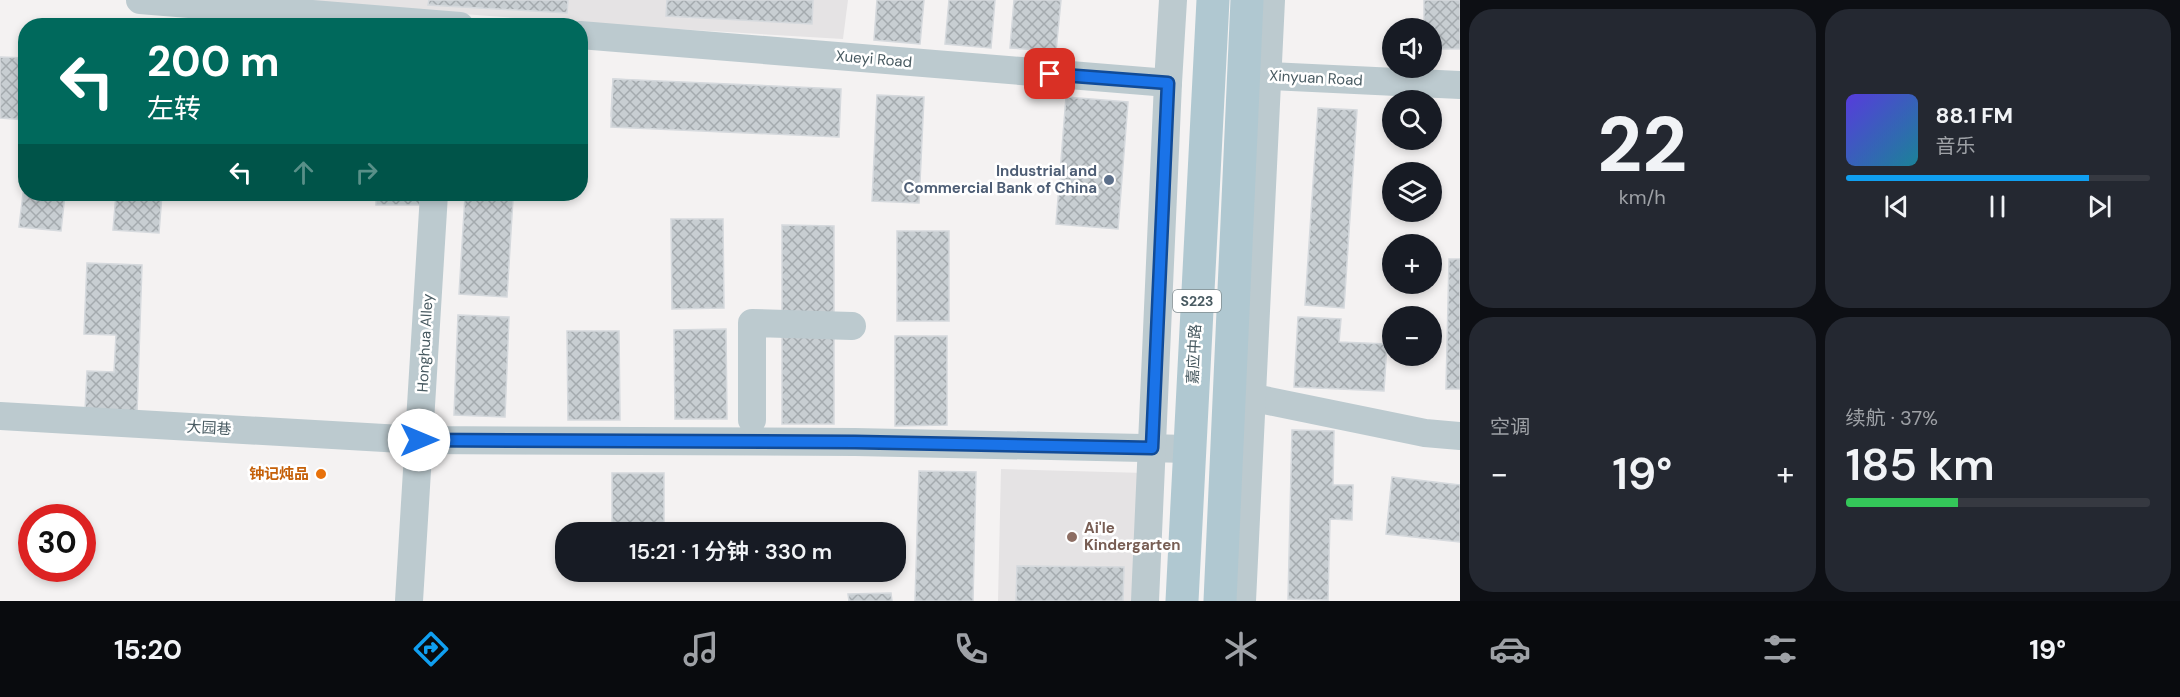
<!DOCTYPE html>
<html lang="zh">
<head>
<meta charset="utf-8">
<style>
  :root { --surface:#171b24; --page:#242831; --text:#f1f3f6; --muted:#9ea1a6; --line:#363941; --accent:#109ff0 }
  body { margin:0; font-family:"DM Sans","Noto Sans SC",sans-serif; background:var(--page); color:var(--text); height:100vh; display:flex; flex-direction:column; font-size:22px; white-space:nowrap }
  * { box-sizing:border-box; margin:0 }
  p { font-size:20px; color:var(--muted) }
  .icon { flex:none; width:33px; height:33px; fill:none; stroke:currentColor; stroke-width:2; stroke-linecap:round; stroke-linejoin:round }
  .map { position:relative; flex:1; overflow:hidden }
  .side { display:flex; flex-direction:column; gap:9px; padding:9px; background:#0d0f14; width:720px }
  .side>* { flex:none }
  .guide { position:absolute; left:18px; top:18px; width:570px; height:183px; border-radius:24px; box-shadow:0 3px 9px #0003; background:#00695c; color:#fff; overflow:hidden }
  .tools { position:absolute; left:1382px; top:18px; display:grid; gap:12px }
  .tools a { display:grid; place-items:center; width:60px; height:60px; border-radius:50%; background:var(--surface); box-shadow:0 3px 9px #0003; font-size:30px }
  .speed { position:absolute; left:18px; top:504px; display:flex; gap:12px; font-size:30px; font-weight:700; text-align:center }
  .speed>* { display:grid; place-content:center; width:78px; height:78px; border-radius:50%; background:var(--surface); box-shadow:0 3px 9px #0003; line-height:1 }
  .speed .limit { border:9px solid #d22; background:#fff; color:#111 }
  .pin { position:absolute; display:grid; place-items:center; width:51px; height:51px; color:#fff; margin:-26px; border-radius:12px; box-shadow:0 3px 9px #0006 }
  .me { position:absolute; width:66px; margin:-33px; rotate:90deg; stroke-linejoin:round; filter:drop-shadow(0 0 4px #0008) }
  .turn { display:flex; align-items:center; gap:21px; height:126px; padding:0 30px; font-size:27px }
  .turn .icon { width:78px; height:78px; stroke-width:2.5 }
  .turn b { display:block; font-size:42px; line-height:51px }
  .lanes { display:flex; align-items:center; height:57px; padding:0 30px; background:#0003; justify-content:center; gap:30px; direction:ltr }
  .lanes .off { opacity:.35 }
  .big { font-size:45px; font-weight:600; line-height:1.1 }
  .side .card { flex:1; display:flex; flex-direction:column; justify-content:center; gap:9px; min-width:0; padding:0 21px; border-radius:24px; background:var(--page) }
  .side .dial { align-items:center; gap:0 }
  .dial b { font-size:78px; line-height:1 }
  .song { display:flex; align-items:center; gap:18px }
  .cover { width:72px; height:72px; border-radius:9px; background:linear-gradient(135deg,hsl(250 70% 55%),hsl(190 70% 35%)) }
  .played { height:6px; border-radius:3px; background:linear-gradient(90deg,var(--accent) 80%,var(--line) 80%) }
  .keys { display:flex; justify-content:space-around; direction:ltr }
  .heat { display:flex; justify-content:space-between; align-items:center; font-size:33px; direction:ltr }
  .charge { height:9px; border-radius:4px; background:linear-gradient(90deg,#34c759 37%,var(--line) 0) }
  .side .tiles { flex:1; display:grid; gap:9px; grid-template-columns:repeat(2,1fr) }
  .trip { position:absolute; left:555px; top:522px; width:351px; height:60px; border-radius:24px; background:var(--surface); box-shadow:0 3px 9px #0003; font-weight:600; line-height:60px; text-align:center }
  .tab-bar { display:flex; height:96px; justify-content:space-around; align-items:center; background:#090b0e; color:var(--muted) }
  .tab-bar .icon { width:42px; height:42px }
  .tab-bar .on { color:var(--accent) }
  .tab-bar b { font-size:27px; color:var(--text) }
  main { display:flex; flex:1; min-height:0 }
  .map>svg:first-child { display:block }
  .education { fill:#e5e3e4 }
  .building { fill:url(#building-cross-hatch); stroke:#d5d9dd; stroke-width:1.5 }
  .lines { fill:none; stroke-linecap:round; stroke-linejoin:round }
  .minor { stroke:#bccacf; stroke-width:28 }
  .major { stroke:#b0c8d1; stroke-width:33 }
  .route-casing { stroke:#114b97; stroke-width:15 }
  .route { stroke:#1a73e8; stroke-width:10 }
  .service-dot { fill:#5c6f8a; stroke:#fff; stroke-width:2 }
  .food-dot { fill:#e8710a; stroke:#fff; stroke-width:2 }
  .education-dot { fill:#8d6e63; stroke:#fff; stroke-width:2 }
  .labels { text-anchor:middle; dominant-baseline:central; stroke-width:5; stroke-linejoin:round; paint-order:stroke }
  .shield { fill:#fff; stroke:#7f8c90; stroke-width:1.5 }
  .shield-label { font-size:14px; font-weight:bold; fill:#485a61 }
  .street-label { font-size:15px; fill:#485a61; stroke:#fff }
  .service-label { font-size:15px; font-weight:bold; fill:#4e5e75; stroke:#fff; text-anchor:end }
  .food-label { font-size:15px; font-weight:bold; fill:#c56008; stroke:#fff; text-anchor:end }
  .education-label { font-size:15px; font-weight:bold; fill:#785e54; stroke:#fff; text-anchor:start }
</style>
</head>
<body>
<main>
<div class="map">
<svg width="1460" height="601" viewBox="0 0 1460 601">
  <defs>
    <pattern id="building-cross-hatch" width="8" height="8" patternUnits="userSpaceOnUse" patternTransform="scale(1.5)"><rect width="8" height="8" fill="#c8ced2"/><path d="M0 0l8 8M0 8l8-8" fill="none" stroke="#a4aaae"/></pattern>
  </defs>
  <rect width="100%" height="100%" fill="#f4f2f2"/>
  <g class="education">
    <polygon points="273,0 848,0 843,39 610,25"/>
    <polygon points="1001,469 1145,473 1144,601 998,601"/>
  </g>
  <g class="building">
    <polygon points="429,0 568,0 567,13 428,5"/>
    <polygon points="667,0 813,0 812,24 666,16"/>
    <polygon points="877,0 924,0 920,44 874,40"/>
    <polygon points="949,0 995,0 991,48 945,44"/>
    <polygon points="1014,0 1061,0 1056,51 1010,48"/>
    <polygon points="1424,0 1460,0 1460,49 1431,49 1431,28 1424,28"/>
    <polygon points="0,57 26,58 26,120 0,118"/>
    <polygon points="613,79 728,86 726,122 611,116"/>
    <polygon points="613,79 841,89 839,137 611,127"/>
    <polygon points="877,95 924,97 919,203 872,201"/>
    <polygon points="1066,97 1128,102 1118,229 1056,224"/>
    <polygon points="1318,108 1357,110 1344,308 1305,305"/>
    <polygon points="26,169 26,194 65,194 61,231 19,227"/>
    <polygon points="116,194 162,194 159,233 113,230"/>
    <rect x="376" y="194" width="44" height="11"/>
    <polygon points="465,196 513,199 507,297 459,294"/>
    <polygon points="671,219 723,219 724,308 672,309"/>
    <polygon points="782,225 834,226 834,315 782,315"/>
    <rect x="897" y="231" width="52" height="90"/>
    <polygon points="1449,259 1460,259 1460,389 1446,389"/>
    <polygon points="87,263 142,265 137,413 85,411 87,371 114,372 116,335 84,334"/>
    <polygon points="458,315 509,317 505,417 454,415"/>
    <polygon points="1298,317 1341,319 1339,342 1387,344 1384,391 1294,387"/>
    <polygon points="726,329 727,419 675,419 674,330"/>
    <polygon points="567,331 619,331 620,420 568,420"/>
    <polygon points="834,334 834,424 782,424 782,335"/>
    <polygon points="895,336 947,336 947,425 895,426"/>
    <polygon points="1292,430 1334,431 1333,485 1353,485 1352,520 1330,519 1328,600 1288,599"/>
    <polygon points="919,471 976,472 973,601 915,601"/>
    <rect x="612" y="473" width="52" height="59"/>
    <polygon points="1392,477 1460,485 1460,542 1386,534"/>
    <polygon points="1017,566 1124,567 1123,601 1016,601"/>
    <polygon points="891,593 892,601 849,601 848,594"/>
  </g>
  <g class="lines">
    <g class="minor">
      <polyline points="140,0 460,26"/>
      <polyline points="580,35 1168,83"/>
      <polyline points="1249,75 1460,85"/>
      <polyline points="1259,399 1425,433 1460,436"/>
      <polyline points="0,416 419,440 855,442 1190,449"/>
      <polyline points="752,420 752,323 852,326"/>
      <polyline points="409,601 434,194"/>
      <polyline points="1145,601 1168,83 1173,0"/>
      <polyline points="1242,601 1271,0"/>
    </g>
    <g class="major">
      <polyline points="1182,601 1213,0"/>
      <polyline points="1220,601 1247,0"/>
    </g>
  </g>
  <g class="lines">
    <defs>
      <polyline id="route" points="419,440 855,442 1152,448 1168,83 1050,74"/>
    </defs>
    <use href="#route" class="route-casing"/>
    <use href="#route" class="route"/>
  </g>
  <circle class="service-dot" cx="1109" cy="180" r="6"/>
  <circle class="food-dot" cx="321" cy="474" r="6"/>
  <circle class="education-dot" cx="1072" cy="537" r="6"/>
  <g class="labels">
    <rect class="shield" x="1173" y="290" width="48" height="22" rx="4.5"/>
    <g class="shield-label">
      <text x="1197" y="301">S223</text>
    </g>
    <g class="street-label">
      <text transform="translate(874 59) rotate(5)">Xueyi Road</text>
      <text transform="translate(1316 78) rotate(3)">Xinyuan Road</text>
      <text transform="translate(425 343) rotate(-87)">Honghua Alley</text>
      <text transform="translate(1194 354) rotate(-87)">嘉应中路</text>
      <text transform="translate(209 428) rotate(3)">大园巷</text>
    </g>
    <g class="service-label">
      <text x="1097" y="171">Industrial and<tspan x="1097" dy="17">Commercial Bank of China</tspan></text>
    </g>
    <g class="food-label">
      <text x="309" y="474">钟记炖品</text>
    </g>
    <g class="education-label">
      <text x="1084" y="528">Ai'le<tspan x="1084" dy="17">Kindergarten</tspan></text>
    </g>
  </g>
</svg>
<div class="tools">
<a><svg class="icon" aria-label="sound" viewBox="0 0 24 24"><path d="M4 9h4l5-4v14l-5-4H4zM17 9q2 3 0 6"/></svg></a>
<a><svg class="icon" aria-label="search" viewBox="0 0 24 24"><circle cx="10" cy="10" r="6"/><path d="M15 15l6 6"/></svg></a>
<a><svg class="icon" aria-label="layers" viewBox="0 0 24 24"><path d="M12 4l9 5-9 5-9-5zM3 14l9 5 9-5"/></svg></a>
<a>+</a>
<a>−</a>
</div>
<div class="speed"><div class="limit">30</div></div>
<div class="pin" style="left:1050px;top:74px;background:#d93025"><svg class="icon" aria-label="arrive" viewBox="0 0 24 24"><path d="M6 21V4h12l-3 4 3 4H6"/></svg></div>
<svg class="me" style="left:419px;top:440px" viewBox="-20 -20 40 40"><circle r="19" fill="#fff"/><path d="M0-13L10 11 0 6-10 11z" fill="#1a73e8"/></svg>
<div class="trip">15:21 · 1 分钟 · 330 m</div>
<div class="guide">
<div class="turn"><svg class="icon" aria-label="left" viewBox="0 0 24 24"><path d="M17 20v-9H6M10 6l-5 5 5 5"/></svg><div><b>200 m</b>左转</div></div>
<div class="lanes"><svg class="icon" aria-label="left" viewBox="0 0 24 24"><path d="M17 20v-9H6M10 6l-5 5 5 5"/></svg><svg class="icon off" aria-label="ahead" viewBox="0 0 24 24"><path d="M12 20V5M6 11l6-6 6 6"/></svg><svg class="icon off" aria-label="right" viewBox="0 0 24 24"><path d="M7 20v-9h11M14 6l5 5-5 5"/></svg></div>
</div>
</div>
<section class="side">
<div class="tiles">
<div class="card dial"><b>22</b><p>km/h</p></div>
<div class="card">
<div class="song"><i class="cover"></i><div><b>88.1 FM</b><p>音乐</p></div></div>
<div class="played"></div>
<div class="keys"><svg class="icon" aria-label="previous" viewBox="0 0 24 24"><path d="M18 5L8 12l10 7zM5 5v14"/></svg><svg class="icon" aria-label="pause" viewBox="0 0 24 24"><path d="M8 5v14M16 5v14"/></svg><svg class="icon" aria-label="next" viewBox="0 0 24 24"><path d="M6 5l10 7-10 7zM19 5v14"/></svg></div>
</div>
<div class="card"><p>空调</p>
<div class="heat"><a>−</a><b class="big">19°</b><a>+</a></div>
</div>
<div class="card"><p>续航 · 37%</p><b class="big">185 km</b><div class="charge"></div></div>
</div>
</section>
</main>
<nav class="tab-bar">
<b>15:20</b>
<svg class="icon on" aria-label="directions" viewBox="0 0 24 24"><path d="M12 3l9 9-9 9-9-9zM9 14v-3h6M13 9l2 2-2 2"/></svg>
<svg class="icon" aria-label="music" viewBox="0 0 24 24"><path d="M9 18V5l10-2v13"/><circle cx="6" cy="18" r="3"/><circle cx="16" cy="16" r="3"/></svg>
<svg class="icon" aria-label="phone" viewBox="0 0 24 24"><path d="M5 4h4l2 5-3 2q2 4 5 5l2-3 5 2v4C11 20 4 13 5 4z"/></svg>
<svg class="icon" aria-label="climate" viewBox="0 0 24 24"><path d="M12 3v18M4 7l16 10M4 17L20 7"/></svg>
<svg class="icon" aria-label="car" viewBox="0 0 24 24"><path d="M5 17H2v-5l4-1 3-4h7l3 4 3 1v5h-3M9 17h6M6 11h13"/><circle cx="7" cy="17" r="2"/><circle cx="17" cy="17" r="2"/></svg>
<svg class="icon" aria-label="filters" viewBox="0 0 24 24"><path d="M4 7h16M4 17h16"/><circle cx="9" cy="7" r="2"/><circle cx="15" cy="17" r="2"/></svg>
<b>19°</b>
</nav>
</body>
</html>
